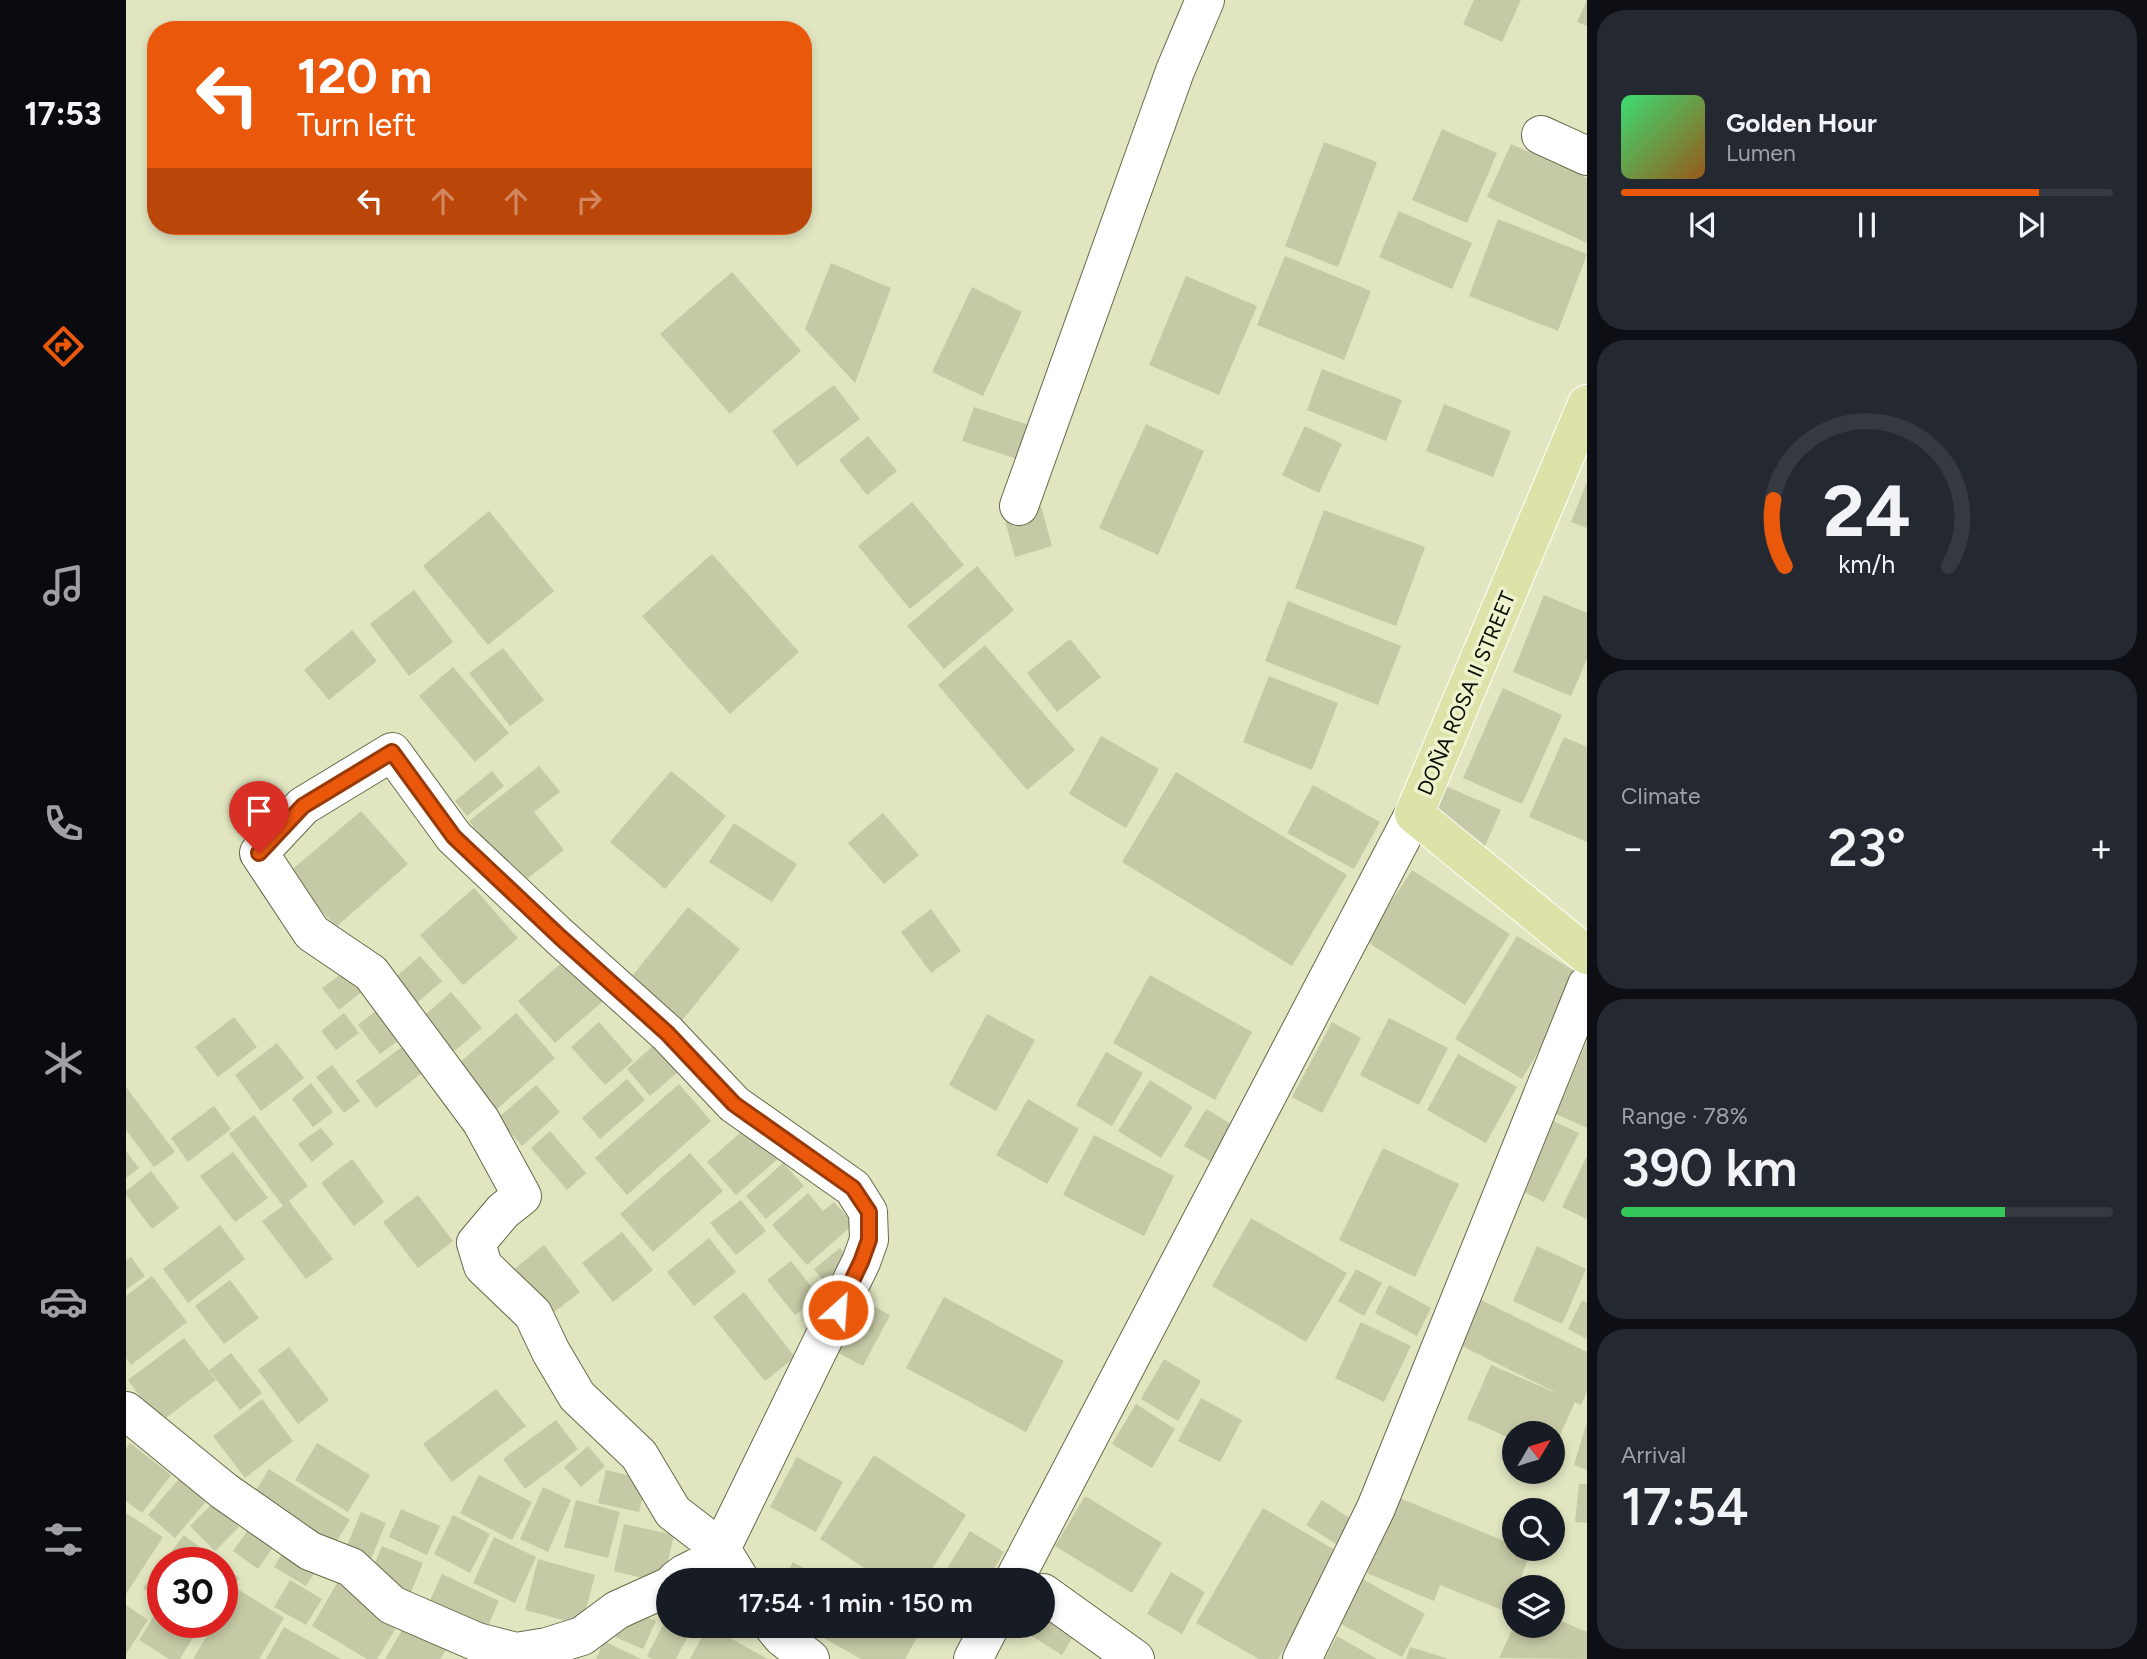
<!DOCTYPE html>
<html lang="en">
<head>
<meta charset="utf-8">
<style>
  :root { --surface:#171b24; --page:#242831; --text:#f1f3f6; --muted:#9ea1a6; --line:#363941; --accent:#ea580c }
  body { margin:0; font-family:Figtree,sans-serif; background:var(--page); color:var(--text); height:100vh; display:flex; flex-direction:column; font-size:26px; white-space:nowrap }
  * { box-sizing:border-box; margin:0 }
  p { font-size:23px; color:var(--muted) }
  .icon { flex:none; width:38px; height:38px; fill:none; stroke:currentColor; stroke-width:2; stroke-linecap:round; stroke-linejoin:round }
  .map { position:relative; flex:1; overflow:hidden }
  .panel { display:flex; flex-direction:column; gap:10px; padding:10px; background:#0d0f14; width:560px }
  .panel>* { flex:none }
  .hud { position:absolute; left:21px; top:21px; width:665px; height:214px; border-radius:28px; box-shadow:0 4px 10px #0003; background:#ea580c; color:#fff; overflow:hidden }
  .needle { width:46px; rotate:52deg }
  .tools { position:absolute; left:1376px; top:1421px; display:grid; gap:14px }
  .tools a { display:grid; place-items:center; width:63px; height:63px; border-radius:50%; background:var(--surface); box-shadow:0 4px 10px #0003; font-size:35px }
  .speed { position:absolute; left:21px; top:1547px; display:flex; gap:14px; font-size:35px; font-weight:700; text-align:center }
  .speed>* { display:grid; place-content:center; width:91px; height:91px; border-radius:50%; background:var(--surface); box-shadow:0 4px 10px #0003; line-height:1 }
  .speed .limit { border:10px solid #d22; background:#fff; color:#111 }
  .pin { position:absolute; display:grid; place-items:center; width:60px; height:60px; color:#fff; margin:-72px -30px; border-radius:50% 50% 50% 0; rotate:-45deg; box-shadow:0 0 7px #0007 }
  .pin .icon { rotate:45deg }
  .me { position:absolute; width:77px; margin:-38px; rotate:26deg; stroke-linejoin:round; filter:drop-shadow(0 0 5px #0008) }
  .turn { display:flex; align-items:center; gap:24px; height:147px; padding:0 35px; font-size:32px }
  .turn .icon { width:91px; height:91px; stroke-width:2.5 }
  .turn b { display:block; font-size:49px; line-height:60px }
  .lanes { display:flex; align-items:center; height:66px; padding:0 35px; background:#0003; justify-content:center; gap:35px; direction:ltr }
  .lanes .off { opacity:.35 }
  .big { font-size:52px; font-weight:600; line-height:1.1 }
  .panel .widget { flex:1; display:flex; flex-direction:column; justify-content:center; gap:10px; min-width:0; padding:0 24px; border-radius:28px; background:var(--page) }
  .panel .dial { align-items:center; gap:0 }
  .dial svg { height:182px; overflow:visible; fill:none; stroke:var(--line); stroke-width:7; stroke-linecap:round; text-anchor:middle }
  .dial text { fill:var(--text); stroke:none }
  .song { display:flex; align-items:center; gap:21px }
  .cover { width:84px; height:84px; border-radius:10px; background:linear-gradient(135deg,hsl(140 70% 55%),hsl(30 70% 35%)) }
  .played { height:7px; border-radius:4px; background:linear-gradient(90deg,var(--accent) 85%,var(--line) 85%) }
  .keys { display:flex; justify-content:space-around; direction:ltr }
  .heat { display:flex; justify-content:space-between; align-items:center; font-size:38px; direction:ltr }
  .charge { height:10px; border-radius:5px; background:linear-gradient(90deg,#34c759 78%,var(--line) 0) }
  .trip { position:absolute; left:530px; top:1568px; width:399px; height:70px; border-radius:35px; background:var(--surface); box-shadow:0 4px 10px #0003; font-weight:600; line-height:70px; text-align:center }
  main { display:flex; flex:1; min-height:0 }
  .tab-bar { display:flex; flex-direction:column; width:126px; justify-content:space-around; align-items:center; background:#090b0e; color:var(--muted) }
  .tab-bar .icon { width:49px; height:49px }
  .tab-bar .current { color:var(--accent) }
  .tab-bar b { font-size:32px; color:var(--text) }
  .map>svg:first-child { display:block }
  .building { fill:#c5c9a5 }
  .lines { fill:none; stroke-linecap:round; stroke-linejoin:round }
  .minor-casing { stroke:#666a49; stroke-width:40 }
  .major-casing { stroke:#fff; stroke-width:40 }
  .minor { stroke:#fff; stroke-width:38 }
  .major { stroke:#dde3a8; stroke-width:38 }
  .route-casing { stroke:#983908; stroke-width:18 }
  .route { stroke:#ea580c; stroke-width:12 }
  .labels { text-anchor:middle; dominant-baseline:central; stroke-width:7; stroke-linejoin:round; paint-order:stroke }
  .street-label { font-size:21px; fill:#0b0c02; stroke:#eef3ce }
</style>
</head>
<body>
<main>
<nav class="tab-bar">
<b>17:53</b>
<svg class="icon current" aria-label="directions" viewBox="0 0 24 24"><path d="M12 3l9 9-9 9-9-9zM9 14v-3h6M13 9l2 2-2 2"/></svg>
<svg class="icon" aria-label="music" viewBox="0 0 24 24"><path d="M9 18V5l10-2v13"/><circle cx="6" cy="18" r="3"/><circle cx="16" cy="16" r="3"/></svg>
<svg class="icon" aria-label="phone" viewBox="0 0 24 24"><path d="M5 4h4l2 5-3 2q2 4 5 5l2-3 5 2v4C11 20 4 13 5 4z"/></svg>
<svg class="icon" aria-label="climate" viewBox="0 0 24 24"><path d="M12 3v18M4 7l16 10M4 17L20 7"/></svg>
<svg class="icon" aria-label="car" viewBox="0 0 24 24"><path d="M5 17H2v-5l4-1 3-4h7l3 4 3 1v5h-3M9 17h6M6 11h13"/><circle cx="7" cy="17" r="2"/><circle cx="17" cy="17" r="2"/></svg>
<svg class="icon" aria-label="filters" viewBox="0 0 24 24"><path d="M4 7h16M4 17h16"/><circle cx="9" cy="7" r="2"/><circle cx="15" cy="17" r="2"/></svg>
</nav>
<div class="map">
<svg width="1461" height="1659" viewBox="0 0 1461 1659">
  <rect width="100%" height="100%" fill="#e1e6c1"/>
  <g class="building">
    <polygon points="1348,0 1395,0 1376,42 1337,24"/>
    <polygon points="1461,0 1461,26 1451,22"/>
    <polygon points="1316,129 1371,153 1341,223 1286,200"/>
    <polygon points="1198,142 1251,162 1212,267 1159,246"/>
    <polygon points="1385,144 1461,178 1461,243 1361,197"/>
    <polygon points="1273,211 1346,243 1326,289 1253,257"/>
    <polygon points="1372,219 1461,254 1432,331 1343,296"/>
    <polygon points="1159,256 1245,291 1218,360 1131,325"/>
    <polygon points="705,263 765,288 729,383 679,329"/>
    <polygon points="606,272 675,351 604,414 534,334"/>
    <polygon points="1060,276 1131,306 1093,395 1023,365"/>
    <polygon points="846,287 896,312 857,396 806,372"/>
    <polygon points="1196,369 1276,400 1260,441 1181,410"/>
    <polygon points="708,385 734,419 671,466 646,431"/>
    <polygon points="1318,404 1385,431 1367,477 1300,451"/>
    <polygon points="848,407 909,427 897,461 836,441"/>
    <polygon points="1020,424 1078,451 1032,555 973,528"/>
    <polygon points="1179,426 1216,444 1193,493 1156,475"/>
    <polygon points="742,436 771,471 741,495 713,460"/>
    <polygon points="1461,482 1461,528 1445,522"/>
    <polygon points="786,502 838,565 784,609 732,546"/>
    <polygon points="915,506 926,546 889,557 878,517"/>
    <polygon points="1198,510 1299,547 1270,626 1169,588"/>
    <polygon points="363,511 428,591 362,645 297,566"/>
    <polygon points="586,554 673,652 604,714 516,616"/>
    <polygon points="851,566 888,610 818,669 781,626"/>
    <polygon points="288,590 327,642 283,676 244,624"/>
    <polygon points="1418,595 1461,613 1461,659 1445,696 1387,672"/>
    <polygon points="1162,601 1275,646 1252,705 1139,661"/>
    <polygon points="226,630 251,661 203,700 178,670"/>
    <polygon points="944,639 975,677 931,712 901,673"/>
    <polygon points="859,645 949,750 901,790 812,685"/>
    <polygon points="377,648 418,700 384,726 343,673"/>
    <polygon points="327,667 383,733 349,762 293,696"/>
    <polygon points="1143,676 1212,703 1186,770 1117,742"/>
    <polygon points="1377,688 1436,715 1396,804 1337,778"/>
    <polygon points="975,736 1033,769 1000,828 943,794"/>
    <polygon points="1438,737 1461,747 1461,842 1403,817"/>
    <polygon points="413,766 434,792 408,812 438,850 393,885 343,821"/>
    <polygon points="366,771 378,786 341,816 329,801"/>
    <polygon points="545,771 600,816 539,889 484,842"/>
    <polygon points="1050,772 1221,875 1166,966 996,862"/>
    <polygon points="1187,785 1254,822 1228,869 1161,833"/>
    <polygon points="1317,785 1375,810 1359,846 1302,822"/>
    <polygon points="235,811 282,864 210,927 162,873"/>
    <polygon points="757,813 793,855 758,884 722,843"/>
    <polygon points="608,823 671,864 646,902 583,862"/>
    <polygon points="1286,870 1384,934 1339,1005 1240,941"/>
    <polygon points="348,888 392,938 337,985 294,935"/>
    <polygon points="562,907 614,949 554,1023 502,981"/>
    <polygon points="805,909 835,951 805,973 775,932"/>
    <polygon points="1391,936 1457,976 1396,1079 1329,1039"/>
    <polygon points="294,956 316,981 285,1008 263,983"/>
    <polygon points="440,959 477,1001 429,1043 392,1001"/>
    <polygon points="222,969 238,990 213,1010 196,988"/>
    <polygon points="1024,975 1126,1032 1089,1100 987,1043"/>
    <polygon points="325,992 356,1028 321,1057 291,1022"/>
    <polygon points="257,1005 280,1035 254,1054 232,1025"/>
    <polygon points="218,1013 233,1033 210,1050 195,1031"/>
    <polygon points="390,1013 429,1058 371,1109 332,1064"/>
    <polygon points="861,1014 909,1040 870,1111 823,1085"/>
    <polygon points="108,1017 131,1047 92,1077 69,1047"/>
    <polygon points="1263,1018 1322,1048 1293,1105 1234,1075"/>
    <polygon points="473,1022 507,1061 479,1085 445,1047"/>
    <polygon points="1206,1022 1235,1038 1196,1113 1166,1097"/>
    <polygon points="535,1039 559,1066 524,1096 501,1069"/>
    <polygon points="284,1041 304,1067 250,1108 230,1081"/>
    <polygon points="1461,1041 1461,1128 1430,1114"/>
    <polygon points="151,1043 178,1078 135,1111 109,1075"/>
    <polygon points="980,1052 1017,1073 986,1126 950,1105"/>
    <polygon points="1332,1054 1391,1087 1360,1143 1301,1110"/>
    <polygon points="206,1065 234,1101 218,1113 190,1077"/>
    <polygon points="501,1079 519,1100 474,1139 456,1118"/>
    <polygon points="1024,1080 1067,1107 1035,1158 992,1131"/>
    <polygon points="185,1083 207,1112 187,1127 166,1099"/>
    <polygon points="553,1084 585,1121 501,1195 469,1158"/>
    <polygon points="410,1085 434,1112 396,1146 372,1118"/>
    <polygon points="0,1087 49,1152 28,1167 0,1130"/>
    <polygon points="902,1099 953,1129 921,1184 870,1155"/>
    <polygon points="88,1106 105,1129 62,1162 45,1138"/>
    <polygon points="1080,1109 1107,1125 1086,1162 1058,1146"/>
    <polygon points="128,1115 182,1186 163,1201 207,1259 180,1279 136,1221 157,1206 103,1134"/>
    <polygon points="1423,1119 1453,1133 1418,1202 1389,1187"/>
    <polygon points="623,1125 652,1159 610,1195 581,1162"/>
    <polygon points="195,1128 208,1144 186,1162 172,1144"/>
    <polygon points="424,1131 460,1173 441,1190 405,1148"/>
    <polygon points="968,1135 1048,1176 1018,1236 937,1195"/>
    <polygon points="1257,1148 1333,1184 1289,1277 1213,1240"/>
    <polygon points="0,1151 13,1168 0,1178"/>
    <polygon points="107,1152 142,1198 109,1222 74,1176"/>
    <polygon points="564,1153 597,1191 527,1252 494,1214"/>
    <polygon points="1461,1156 1461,1219 1436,1207"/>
    <polygon points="226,1159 258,1202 228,1226 195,1183"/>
    <polygon points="657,1163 678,1186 640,1219 620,1196"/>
    <polygon points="25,1171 53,1208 26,1229 0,1195 0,1191"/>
    <polygon points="682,1193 697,1211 708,1202 728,1224 681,1265 646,1225"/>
    <polygon points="292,1195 327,1241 292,1268 257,1222"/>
    <polygon points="615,1200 640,1231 610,1255 584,1223"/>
    <polygon points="1125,1218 1221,1273 1180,1342 1086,1286"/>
    <polygon points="94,1225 119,1259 62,1303 37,1269"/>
    <polygon points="496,1232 527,1270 487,1302 456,1263"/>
    <polygon points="583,1238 610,1272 568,1306 541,1272"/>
    <polygon points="418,1245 454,1292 418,1320 382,1274"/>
    <polygon points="1411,1246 1460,1269 1436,1324 1387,1301"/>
    <polygon points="714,1248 730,1268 703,1289 688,1269"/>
    <polygon points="5,1257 19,1276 0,1290 0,1260"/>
    <polygon points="665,1261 693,1296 669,1315 641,1280"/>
    <polygon points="1230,1269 1256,1283 1238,1316 1212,1301"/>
    <polygon points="26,1276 61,1322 5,1365 0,1358 0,1296"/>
    <polygon points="104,1280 133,1318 98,1344 69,1306"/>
    <polygon points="1263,1285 1305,1308 1291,1336 1249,1313"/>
    <polygon points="618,1292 669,1357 639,1381 587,1317"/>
    <polygon points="818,1297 938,1361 900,1432 780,1368"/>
    <polygon points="732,1298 764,1315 737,1366 705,1349"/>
    <polygon points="1351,1298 1461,1352 1461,1392 1455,1405 1449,1402 1426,1453 1426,1433 1388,1433 1388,1440 1341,1419 1365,1365 1435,1395 1328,1342"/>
    <polygon points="1456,1300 1461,1303 1461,1339 1442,1329"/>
    <polygon points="1235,1322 1285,1346 1258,1402 1209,1378"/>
    <polygon points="58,1338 90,1380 33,1423 2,1380"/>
    <polygon points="163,1347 203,1400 172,1424 132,1370"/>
    <polygon points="105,1353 136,1393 114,1410 83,1370"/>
    <polygon points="1038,1359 1075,1381 1052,1421 1015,1399"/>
    <polygon points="370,1389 400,1426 326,1482 297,1444"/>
    <polygon points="1075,1398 1116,1420 1094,1462 1052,1441"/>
    <polygon points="136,1399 167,1441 119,1478 87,1436"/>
    <polygon points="1010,1404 1049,1429 1026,1468 986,1444"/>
    <polygon points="430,1420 452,1449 399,1489 377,1459"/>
    <polygon points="1460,1425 1461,1425 1461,1470 1448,1465"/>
    <polygon points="4,1443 45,1475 16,1513 0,1501 0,1449"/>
    <polygon points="191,1443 244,1475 222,1512 169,1480"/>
    <polygon points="462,1446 479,1466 455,1487 438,1467"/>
    <polygon points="748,1455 840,1515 799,1580 757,1580 694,1539"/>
    <polygon points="671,1457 717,1482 690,1532 644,1507"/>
    <polygon points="143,1469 224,1520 203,1553 122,1503"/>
    <polygon points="480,1470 521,1480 513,1512 472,1503"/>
    <polygon points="57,1474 84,1497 49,1538 22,1515"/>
    <polygon points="353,1475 406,1502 386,1540 334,1513"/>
    <polygon points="1453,1484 1461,1484 1461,1523 1449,1522"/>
    <polygon points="417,1487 445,1500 422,1552 394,1539"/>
    <polygon points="959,1496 1036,1543 1006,1593 929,1546"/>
    <polygon points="1271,1497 1388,1545 1388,1549 1397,1549 1405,1552 1391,1587 1388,1587 1388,1596 1381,1612 1314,1585 1308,1601 1241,1573"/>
    <polygon points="450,1500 494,1512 482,1558 438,1547"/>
    <polygon points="1196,1500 1233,1524 1218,1549 1180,1525"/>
    <polygon points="88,1502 113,1527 89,1551 64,1526"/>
    <polygon points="1137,1508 1214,1553 1152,1659 1133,1659 1070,1623"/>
    <polygon points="275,1509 314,1526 301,1555 263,1537"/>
    <polygon points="235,1512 260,1523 245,1559 220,1548"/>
    <polygon points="0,1513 37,1537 0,1594"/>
    <polygon points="327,1515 364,1534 344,1573 308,1554"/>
    <polygon points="498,1524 548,1535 537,1583 488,1571"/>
    <polygon points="125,1526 150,1543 132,1569 107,1551"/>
    <polygon points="844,1531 878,1552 861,1580 814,1580"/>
    <polygon points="58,1535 86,1557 81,1563 37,1563 37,1603 17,1588"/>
    <polygon points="368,1537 410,1557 389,1603 347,1583"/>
    <polygon points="161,1545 194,1564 180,1586 148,1567"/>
    <polygon points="256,1546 297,1563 283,1597 242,1580"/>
    <polygon points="412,1559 469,1575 456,1625 399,1610"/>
    <polygon points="667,1562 699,1580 657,1580"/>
    <polygon points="96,1565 113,1578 96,1600"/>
    <polygon points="1045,1572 1079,1592 1056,1634 1021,1614"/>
    <polygon points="316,1574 373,1601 359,1633 301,1607"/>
    <polygon points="1231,1576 1299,1614 1276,1657 1206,1619"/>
    <polygon points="164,1580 196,1599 180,1625 148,1607"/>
    <polygon points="213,1580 276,1618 251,1659 241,1659 186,1626"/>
    <polygon points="110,1588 158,1618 133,1659 67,1659 89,1622 96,1622 96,1610"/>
    <polygon points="917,1599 955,1623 936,1655 890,1626 917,1626"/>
    <polygon points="0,1605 22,1620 0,1654"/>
    <polygon points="33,1608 37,1610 37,1622 57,1622 71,1631 54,1659 43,1659 13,1640"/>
    <polygon points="502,1608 530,1621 517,1649 489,1637"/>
    <polygon points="1426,1617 1461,1632 1461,1659 1373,1658 1388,1626 1426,1626"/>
    <polygon points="540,1619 542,1620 542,1626 553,1626 564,1632 550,1659 526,1659 521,1656"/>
    <polygon points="282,1620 323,1645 314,1659 259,1659"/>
    <polygon points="582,1626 642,1659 564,1659"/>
    <polygon points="677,1626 778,1626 793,1634 779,1659 735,1659"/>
    <polygon points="808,1626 834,1626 827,1637"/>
    <polygon points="158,1627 215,1659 140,1659"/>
    <polygon points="1211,1636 1251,1659 1199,1659"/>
    <polygon points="478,1641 515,1659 470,1659"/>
    <polygon points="1284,1647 1320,1658 1320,1659 1280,1659"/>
  </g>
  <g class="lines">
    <defs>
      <g id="minor">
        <polyline points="1415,135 1461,156"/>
        <polyline points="893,506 1049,71 1079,0"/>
        <polyline points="0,1411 98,1491 184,1551 225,1567 266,1605 351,1642 390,1652 421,1647 456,1636 491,1610 542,1587"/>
        <polyline points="550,1580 558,1574 582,1562 595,1549 735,1262 743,1240 742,1212 727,1188 608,1104 541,1033 434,937 328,837 266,752 177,806 133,853 186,933 245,973 355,1121 396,1196 377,1211 350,1243 357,1266 407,1314 425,1352 451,1396 513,1455 547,1512 595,1549 614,1580"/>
        <polyline points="888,1580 1288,814"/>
        <polyline points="917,1593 1009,1659"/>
        <polyline points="647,1626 656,1637 684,1659"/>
        <polyline points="847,1659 864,1626"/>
        <polyline points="1176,1659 1250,1508 1461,985"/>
      </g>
      <polyline id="major" points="1461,404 1288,814 1461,955"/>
    </defs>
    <use href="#minor" class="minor-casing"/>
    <use href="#major" class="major-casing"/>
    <use href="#minor" class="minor"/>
    <use href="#major" class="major"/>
  </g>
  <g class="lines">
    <defs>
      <polyline id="route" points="133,853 177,806 266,752 328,837 434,937 541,1033 608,1104 727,1188 743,1212 743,1240 735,1262 712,1310"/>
    </defs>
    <use href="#route" class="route-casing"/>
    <use href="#route" class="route"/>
  </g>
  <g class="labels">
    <g class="street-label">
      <text transform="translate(1340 693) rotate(-67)">DOÑA ROSA II STREET</text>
    </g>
  </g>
</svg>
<div class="tools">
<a><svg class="needle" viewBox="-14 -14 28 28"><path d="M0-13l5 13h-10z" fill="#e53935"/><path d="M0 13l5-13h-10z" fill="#9ea1a6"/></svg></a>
<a><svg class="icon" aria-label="search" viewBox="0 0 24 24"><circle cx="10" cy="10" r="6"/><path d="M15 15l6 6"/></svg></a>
<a><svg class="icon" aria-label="layers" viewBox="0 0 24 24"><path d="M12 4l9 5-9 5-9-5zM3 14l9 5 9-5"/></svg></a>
</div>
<div class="speed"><div class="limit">30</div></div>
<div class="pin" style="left:133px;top:853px;background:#d93025"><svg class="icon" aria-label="arrive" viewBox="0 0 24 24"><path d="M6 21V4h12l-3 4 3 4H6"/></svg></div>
<svg class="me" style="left:712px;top:1310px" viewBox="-20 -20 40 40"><circle r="17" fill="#ea580c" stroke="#fff" stroke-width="3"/><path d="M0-11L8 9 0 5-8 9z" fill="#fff"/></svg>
<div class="trip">17:54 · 1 min · 150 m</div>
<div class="hud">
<div class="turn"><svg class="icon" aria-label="left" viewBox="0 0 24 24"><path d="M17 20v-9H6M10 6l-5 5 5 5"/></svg><div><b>120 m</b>Turn left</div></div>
<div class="lanes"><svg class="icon" aria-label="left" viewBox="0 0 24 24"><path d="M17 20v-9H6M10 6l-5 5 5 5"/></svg><svg class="icon off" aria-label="ahead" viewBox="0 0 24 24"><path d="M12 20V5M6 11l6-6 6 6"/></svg><svg class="icon off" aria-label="ahead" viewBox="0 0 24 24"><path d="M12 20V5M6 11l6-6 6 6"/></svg><svg class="icon off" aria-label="right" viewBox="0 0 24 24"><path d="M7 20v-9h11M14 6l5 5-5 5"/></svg></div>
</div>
</div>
<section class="panel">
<div class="widget">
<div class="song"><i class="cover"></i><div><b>Golden Hour</b><p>Lumen</p></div></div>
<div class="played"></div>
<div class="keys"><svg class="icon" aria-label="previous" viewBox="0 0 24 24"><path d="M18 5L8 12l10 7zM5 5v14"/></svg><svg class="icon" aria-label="pause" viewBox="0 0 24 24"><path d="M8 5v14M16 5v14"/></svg><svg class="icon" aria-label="next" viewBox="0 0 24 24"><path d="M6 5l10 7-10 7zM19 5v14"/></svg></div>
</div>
<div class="widget dial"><svg viewBox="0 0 100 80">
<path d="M14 69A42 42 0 1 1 86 69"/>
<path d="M14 69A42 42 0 0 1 9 40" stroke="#ea580c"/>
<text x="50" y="56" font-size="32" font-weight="700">24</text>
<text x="50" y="72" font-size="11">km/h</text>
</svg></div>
<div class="widget"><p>Climate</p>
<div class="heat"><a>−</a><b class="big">23°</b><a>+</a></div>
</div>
<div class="widget"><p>Range · 78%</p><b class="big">390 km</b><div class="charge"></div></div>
<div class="widget"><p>Arrival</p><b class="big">17:54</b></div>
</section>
</main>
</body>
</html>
